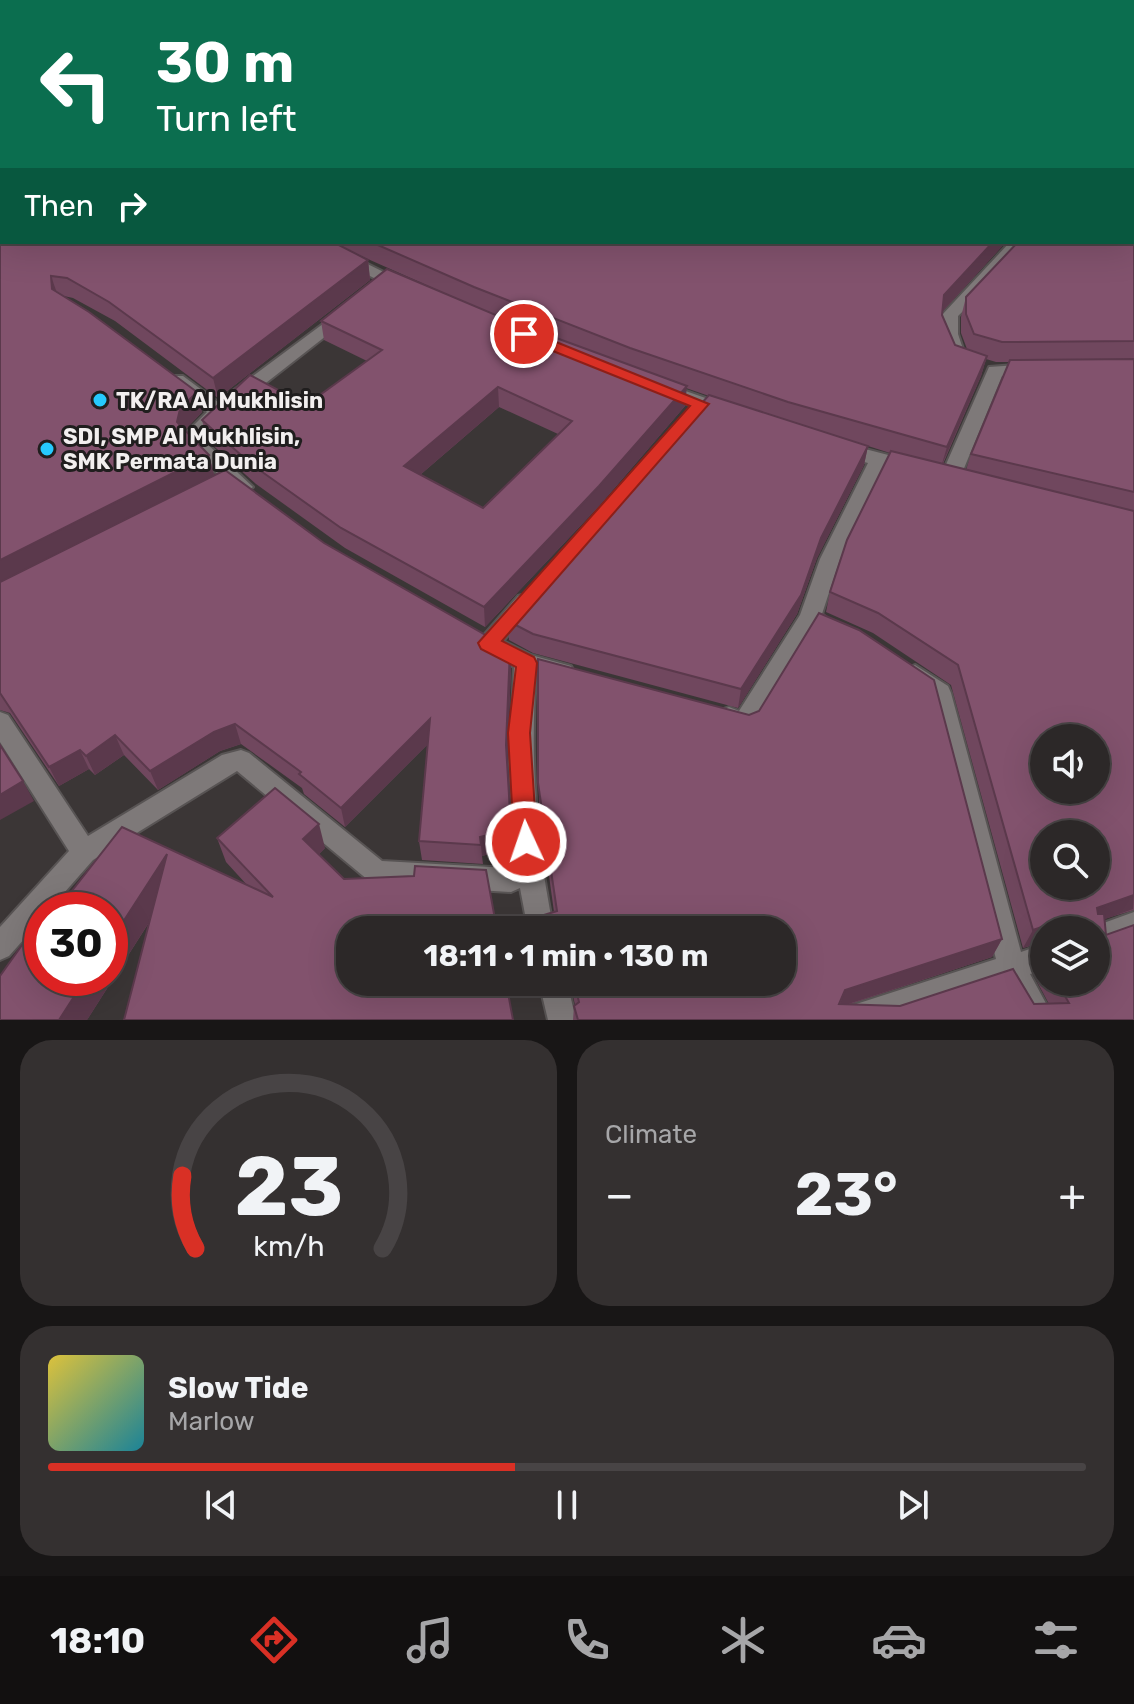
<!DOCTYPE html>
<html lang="en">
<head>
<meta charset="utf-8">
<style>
  :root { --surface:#2c2828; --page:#343030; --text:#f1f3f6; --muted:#a6a6a8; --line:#484445; --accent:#d93025 }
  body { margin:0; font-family:Rubik,sans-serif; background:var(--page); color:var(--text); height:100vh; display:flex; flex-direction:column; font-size:30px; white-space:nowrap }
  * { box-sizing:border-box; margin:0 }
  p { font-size:26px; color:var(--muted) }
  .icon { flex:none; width:44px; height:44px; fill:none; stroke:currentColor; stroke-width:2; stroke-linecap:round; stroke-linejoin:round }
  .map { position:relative; height:1020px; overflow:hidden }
  .panel { display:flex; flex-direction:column; gap:20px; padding:20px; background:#181616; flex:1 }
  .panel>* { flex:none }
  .top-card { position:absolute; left:0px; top:0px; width:1134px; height:244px; box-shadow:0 8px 32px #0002,0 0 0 2px var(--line); background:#0b6e4f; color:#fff; overflow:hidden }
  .fabs { position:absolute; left:1030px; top:724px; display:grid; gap:16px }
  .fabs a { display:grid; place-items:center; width:80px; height:80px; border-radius:50%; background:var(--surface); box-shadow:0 8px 32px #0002,0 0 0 2px var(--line); font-size:40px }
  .speed { position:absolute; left:24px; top:892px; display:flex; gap:16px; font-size:40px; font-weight:700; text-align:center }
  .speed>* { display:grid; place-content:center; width:104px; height:104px; border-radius:50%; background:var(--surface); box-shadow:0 8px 32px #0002,0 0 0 2px var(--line); line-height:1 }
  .speed .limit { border:12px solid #d22; background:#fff; color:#111 }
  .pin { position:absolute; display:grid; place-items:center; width:68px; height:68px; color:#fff; margin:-34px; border:4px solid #fff; border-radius:50%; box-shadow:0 2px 8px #0007 }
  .me { position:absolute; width:88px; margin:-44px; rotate:357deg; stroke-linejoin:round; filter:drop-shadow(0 0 6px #0008) }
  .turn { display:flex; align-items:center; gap:28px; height:168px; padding:0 24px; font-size:36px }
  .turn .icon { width:104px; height:104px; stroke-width:2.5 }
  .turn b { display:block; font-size:56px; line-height:68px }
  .then { display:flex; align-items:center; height:76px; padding:0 24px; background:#0003; gap:16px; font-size:30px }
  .big { font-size:60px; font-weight:700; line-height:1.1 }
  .panel .card { flex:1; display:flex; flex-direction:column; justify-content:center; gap:12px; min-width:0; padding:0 28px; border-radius:32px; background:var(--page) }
  .panel .dial { align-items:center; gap:0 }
  .dial svg { height:208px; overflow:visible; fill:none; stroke:var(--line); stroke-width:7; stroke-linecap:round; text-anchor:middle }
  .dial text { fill:var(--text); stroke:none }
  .song { display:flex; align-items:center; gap:24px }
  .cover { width:96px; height:96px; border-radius:12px; background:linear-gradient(135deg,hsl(50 70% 55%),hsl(190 70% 35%)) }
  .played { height:8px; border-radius:4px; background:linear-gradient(90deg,var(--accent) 45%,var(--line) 45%) }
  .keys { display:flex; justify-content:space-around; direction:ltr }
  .heat { display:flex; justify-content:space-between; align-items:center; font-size:44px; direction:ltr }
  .panel .tiles { flex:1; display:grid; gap:20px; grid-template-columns:1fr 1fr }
  .card:last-child { grid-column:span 2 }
  .trip { position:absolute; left:336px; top:916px; width:460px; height:80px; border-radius:32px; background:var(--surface); box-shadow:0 8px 32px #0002,0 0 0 2px var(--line); font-weight:700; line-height:80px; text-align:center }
  .dock { display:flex; height:128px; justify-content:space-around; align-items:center; background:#121010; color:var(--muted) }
  .dock .icon { width:56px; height:56px }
  .dock .active { color:var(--accent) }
  .dock b { font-size:36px; color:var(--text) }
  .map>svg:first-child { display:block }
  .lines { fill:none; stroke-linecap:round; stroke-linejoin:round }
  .minor-casing { stroke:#585454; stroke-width:4 }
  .minor { fill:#7e7979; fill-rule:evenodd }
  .wall { fill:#70475e; fill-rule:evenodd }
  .shaded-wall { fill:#5b394c }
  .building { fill:#82526d; stroke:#5b394c; stroke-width:2; fill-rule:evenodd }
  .route { fill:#d93025; stroke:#8d1f18; stroke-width:2 }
  .poi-dot { fill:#26c9fe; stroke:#201e1e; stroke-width:3 }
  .labels { text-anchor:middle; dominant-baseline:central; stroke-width:6; stroke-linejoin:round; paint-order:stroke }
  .poi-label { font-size:22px; font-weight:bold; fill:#f2efef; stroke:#201e1e; text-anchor:start }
</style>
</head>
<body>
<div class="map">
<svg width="1134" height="1020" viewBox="0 0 1134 1020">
  <rect width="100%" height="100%" fill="#3b3636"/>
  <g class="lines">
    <defs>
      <g id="minor">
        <polygon points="302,242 323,242 412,286 410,290 398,290"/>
        <polygon points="1010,242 1026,242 990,285 958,316 958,334 966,358 957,363 951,362 940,334 942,315"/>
        <polygon points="343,309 351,314 349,318 225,415 204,437 204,441 253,487 243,494 236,492 186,443 188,431 207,412 168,380 171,376 183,376 218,402"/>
        <polygon points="1030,364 1039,370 1036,374 1002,376 960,478 957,483 943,483 940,478 989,367"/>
        <polygon points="660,382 731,407 733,411 724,417 654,392 651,388 654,384"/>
        <polygon points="842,443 919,463 922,468 912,475 885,467 840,559 822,614 831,622 828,628 814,628 753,729 745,732 721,724 717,717 721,710 729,707 739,711 800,615 820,559 868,463 835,454 832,449 835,444"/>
        <path d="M 526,594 L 534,596 L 537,602 L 503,641 L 531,655 L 571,666 L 574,672 L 571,678 L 563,681 L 536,674 C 530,761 536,845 554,930 L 528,930 L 520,888 L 511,892 L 377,884 L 368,880 L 237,771 L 93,860 L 49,910 L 42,910 L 42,919 L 9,956 L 0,960 L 0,927 L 69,851 L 0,742 L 0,712 L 8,715 L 88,836 L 222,755 L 241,750 L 249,753 L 382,861 L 508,868 L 516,863 L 510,764 L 514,667 L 480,649 L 477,643 L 518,596 Z"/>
        <polygon points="915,665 948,686 951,693 1021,952 1044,944 1044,970 1030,974 1055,1020 1026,1020 1005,983 892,1020 836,1020 840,1010 850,1006 996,959 930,698 904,674 907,668"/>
        <polygon points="1134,912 1134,936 1096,951 1096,930 1087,929"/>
        <polygon points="539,982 567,982 576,1020 548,1020"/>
      </g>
    </defs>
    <use href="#minor" class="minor-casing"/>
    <use href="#minor" class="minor"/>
  </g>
  <g class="wall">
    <path d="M 0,0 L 1134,0 L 1134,24 L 1132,25 L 1132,2 L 2,2 L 2,242 L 1006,242 L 943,311 L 942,315 L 955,345 L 967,349 L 961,333 L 961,317 L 966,297 L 1018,242 L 1132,242 L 1132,30 L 1134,30 L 1134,910 L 1104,919 L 1106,935 L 1134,925 L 1134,1020 L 573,1020 L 574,1006 L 575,1005 L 570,982 L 782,982 L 782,930 L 545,930 L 544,915 L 554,912 L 539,803 L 538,659 L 749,715 L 759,711 L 819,613 L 859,630 L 934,680 L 1002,939 L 992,957 L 847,1005 L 900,1006 L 1013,969 L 1034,1004 L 1049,1004 L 1034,976 L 1044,959 L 1044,982 L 1096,982 L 1096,930 L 1044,930 L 1044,942 L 1023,948 L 951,685 L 873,633 L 826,612 L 830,592 L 847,540 L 890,453 L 868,446 L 864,465 L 817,558 L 797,614 L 738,708 L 533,653 L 509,640 L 508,621 L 709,396 L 686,388 L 685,406 L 599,506 L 485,627 L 345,548 L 256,484 L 207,440 L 202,420 L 250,375 L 306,405 L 367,361 L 324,340 L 321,321 L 387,269 L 458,299 L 352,252 L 368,260 L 370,280 L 218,398 L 115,321 L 73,298 L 64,296 L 89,312 L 197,392 L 202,412 L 186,429 L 185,431 L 209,455 L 214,475 L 173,496 L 225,470 L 324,543 L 510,649 L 511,669 L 507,764 L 512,848 L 482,856 L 483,864 L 422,860 L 419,841 L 428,744 L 345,827 L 304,794 L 302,788 L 241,744 L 220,751 L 158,790 L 124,755 L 95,775 L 89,769 L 59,786 L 10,713 L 0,710 ZM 986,359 L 996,362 L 1009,362 L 971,454 L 966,470 L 943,464 L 981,376 ZM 499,407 L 558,434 L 483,508 L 420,475 ZM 1044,738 L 1096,738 L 1096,790 L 1044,790 ZM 1044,834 L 1096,834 L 1096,886 L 1044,886 Z"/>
    <polygon points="217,838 325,848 319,854 344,879 414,876 486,870 150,921 87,1020 110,910 247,885 226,862"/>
  </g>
  <g class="shaded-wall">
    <polygon points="1134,10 1134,24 1132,25 1132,12"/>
    <polygon points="993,242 1006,242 939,315 944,295"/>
    <polygon points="368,260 370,280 218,398 213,378"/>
    <polygon points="51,276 58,296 52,289"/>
    <polygon points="987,356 981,376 941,467 947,447"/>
    <polygon points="687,386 685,406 599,506 485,627 484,607"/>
    <polygon points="498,387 499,407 406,487 404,466"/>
    <polygon points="197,392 202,412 186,429 183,442 177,422 180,409"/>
    <polygon points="868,446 864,465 817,558 797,614 738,708 741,689 821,538"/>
    <polygon points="209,455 214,475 0,585 0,560"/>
    <polygon points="510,649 511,669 507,764 506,745"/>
    <polygon points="430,719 433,739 345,827 341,808"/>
    <polygon points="235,724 241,744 220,751 158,790 150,771 214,732"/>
    <polygon points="115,735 124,755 95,775 86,756"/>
    <polygon points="80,750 89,769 59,786 49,767"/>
    <polygon points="23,781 34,801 0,820 0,795"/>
    <polygon points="319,824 325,848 310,863 303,839"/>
    <polygon points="511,829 512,848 482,856 480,837"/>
    <polygon points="167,854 177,878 87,1020 59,1020 86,978 110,978 110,942"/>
    <polygon points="1134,895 1133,909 1086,926 1097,908"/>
    <polygon points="1053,923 1049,930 1044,930 1043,941 1023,948 1033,930"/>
    <polygon points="1002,939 992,957 839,1007 845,990"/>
  </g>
  <g class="building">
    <polygon points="0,0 1134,0 1134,10 1132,12 1132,2 2,2 2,242 333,242 368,260 213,378 109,302 67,278 51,276 52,289 89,312 197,392 180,409 177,422 209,455 0,560"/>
    <polygon points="1132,30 1134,30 1134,341 1002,342 974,334 966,314 966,297 1018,242 1132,242"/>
    <polygon points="371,242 993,242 944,295 942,315 955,345 987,356 947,447 788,402 630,348 474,287"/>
    <path d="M 387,269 L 510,321 L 687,386 L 599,486 L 484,607 L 341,528 L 251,464 L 202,420 L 250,375 L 306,405 L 382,350 L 321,321 ZM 498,387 L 572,421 L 483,508 L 404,466 Z"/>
    <polygon points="1134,359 1134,492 971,454 1010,360"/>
    <polygon points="709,395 868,446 821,538 801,595 741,689 533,634 508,621"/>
    <path d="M 891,451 L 1134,511 L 1134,895 L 1097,908 L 1098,914 L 1104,914 L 1106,935 L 1134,925 L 1134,1020 L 578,1020 L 574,1006 L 579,1002 L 574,982 L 782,982 L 782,930 L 549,930 L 544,915 L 557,911 L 538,783 L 538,659 L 749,715 L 759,711 L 819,613 L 859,630 L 934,680 L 1002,939 L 845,990 L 839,1004 L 900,1006 L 1013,969 L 1034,1004 L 1069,1003 L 1057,982 L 1096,982 L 1096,930 L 1057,930 L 1057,926 L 1053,923 L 1033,930 L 958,665 L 878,613 L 830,592 L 847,540 ZM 1044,738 L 1096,738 L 1096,790 L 1044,790 ZM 1044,834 L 1096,834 L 1096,886 L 1044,886 Z"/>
    <polygon points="225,470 324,543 510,649 506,745 511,829 480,837 481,845 419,841 430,719 341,808 299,774 301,772 235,724 214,732 150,771 115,735 86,756 80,750 49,767 0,693 0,582"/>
    <polygon points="0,745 23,781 0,795"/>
    <polygon points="275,788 319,824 303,839 344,879 414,876 415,866 486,870 497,930 350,930 350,982 506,982 513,1020 124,1020 167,854 110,942 110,910 57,910 122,827 273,897 217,838"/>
    <polygon points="42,917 42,978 86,978 59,1020 0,1020 0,976"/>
  </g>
  <polygon class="route" points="524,329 709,404 502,641 534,657 537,663 530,733 537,842 534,850 526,853 517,850 514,842 508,733 516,667 481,649 478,643 690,406 518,337 518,331"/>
  <g class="poi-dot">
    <circle cx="100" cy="400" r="8"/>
    <circle cx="47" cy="449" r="8"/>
  </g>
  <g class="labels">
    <g class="poi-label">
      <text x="116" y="400">TK/RA Al Mukhlisin</text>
      <text x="63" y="436">SDI, SMP Al Mukhlisin,<tspan x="63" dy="25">SMK Permata Dunia</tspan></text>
    </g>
  </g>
</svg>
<div class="fabs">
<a><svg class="icon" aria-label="sound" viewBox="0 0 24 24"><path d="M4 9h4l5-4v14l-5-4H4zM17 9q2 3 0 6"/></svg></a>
<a><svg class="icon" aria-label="search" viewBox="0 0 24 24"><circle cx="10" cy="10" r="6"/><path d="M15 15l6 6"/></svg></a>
<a><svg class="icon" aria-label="layers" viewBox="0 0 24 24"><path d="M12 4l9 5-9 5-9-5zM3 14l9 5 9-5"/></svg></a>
</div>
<div class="speed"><div class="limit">30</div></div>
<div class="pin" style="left:524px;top:334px;background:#d93025"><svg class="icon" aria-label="arrive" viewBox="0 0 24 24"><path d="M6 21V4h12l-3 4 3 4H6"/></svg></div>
<svg class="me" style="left:526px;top:842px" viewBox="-20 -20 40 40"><circle r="17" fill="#d93025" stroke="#fff" stroke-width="3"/><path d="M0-11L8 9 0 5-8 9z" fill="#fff"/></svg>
<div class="trip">18:11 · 1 min · 130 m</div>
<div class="top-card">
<div class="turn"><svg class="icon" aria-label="left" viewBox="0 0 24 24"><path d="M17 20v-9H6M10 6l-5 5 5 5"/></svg><div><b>30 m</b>Turn left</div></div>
<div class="then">Then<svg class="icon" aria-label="right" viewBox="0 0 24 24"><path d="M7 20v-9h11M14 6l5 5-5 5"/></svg></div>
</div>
</div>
<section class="panel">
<div class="tiles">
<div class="card dial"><svg viewBox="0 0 100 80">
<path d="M14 69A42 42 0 1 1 86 69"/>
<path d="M14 69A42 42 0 0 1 9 41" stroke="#d93025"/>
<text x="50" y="56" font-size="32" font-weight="700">23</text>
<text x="50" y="72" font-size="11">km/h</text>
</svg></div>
<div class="card"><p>Climate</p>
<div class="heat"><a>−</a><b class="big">23°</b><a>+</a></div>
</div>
<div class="card">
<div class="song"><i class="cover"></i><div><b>Slow Tide</b><p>Marlow</p></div></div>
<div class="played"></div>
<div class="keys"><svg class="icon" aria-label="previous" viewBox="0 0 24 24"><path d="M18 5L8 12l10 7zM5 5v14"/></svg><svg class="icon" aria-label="pause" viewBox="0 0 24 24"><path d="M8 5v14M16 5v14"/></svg><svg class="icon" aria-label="next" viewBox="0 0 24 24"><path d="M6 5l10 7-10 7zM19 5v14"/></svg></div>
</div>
</div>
</section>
<nav class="dock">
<b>18:10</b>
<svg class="icon active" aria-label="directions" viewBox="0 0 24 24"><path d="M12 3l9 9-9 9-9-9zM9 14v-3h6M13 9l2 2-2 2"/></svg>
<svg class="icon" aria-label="music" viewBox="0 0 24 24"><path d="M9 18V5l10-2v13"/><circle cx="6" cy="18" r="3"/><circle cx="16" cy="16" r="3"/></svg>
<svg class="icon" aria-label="phone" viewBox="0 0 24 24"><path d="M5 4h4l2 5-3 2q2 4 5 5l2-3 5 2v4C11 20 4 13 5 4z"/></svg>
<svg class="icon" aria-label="climate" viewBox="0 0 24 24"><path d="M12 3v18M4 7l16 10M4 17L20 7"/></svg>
<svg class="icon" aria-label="car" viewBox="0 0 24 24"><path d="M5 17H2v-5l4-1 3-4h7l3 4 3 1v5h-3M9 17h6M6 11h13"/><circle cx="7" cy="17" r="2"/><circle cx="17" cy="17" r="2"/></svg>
<svg class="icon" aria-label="filters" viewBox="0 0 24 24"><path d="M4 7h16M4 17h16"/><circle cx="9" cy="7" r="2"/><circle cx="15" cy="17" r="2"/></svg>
</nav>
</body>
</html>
